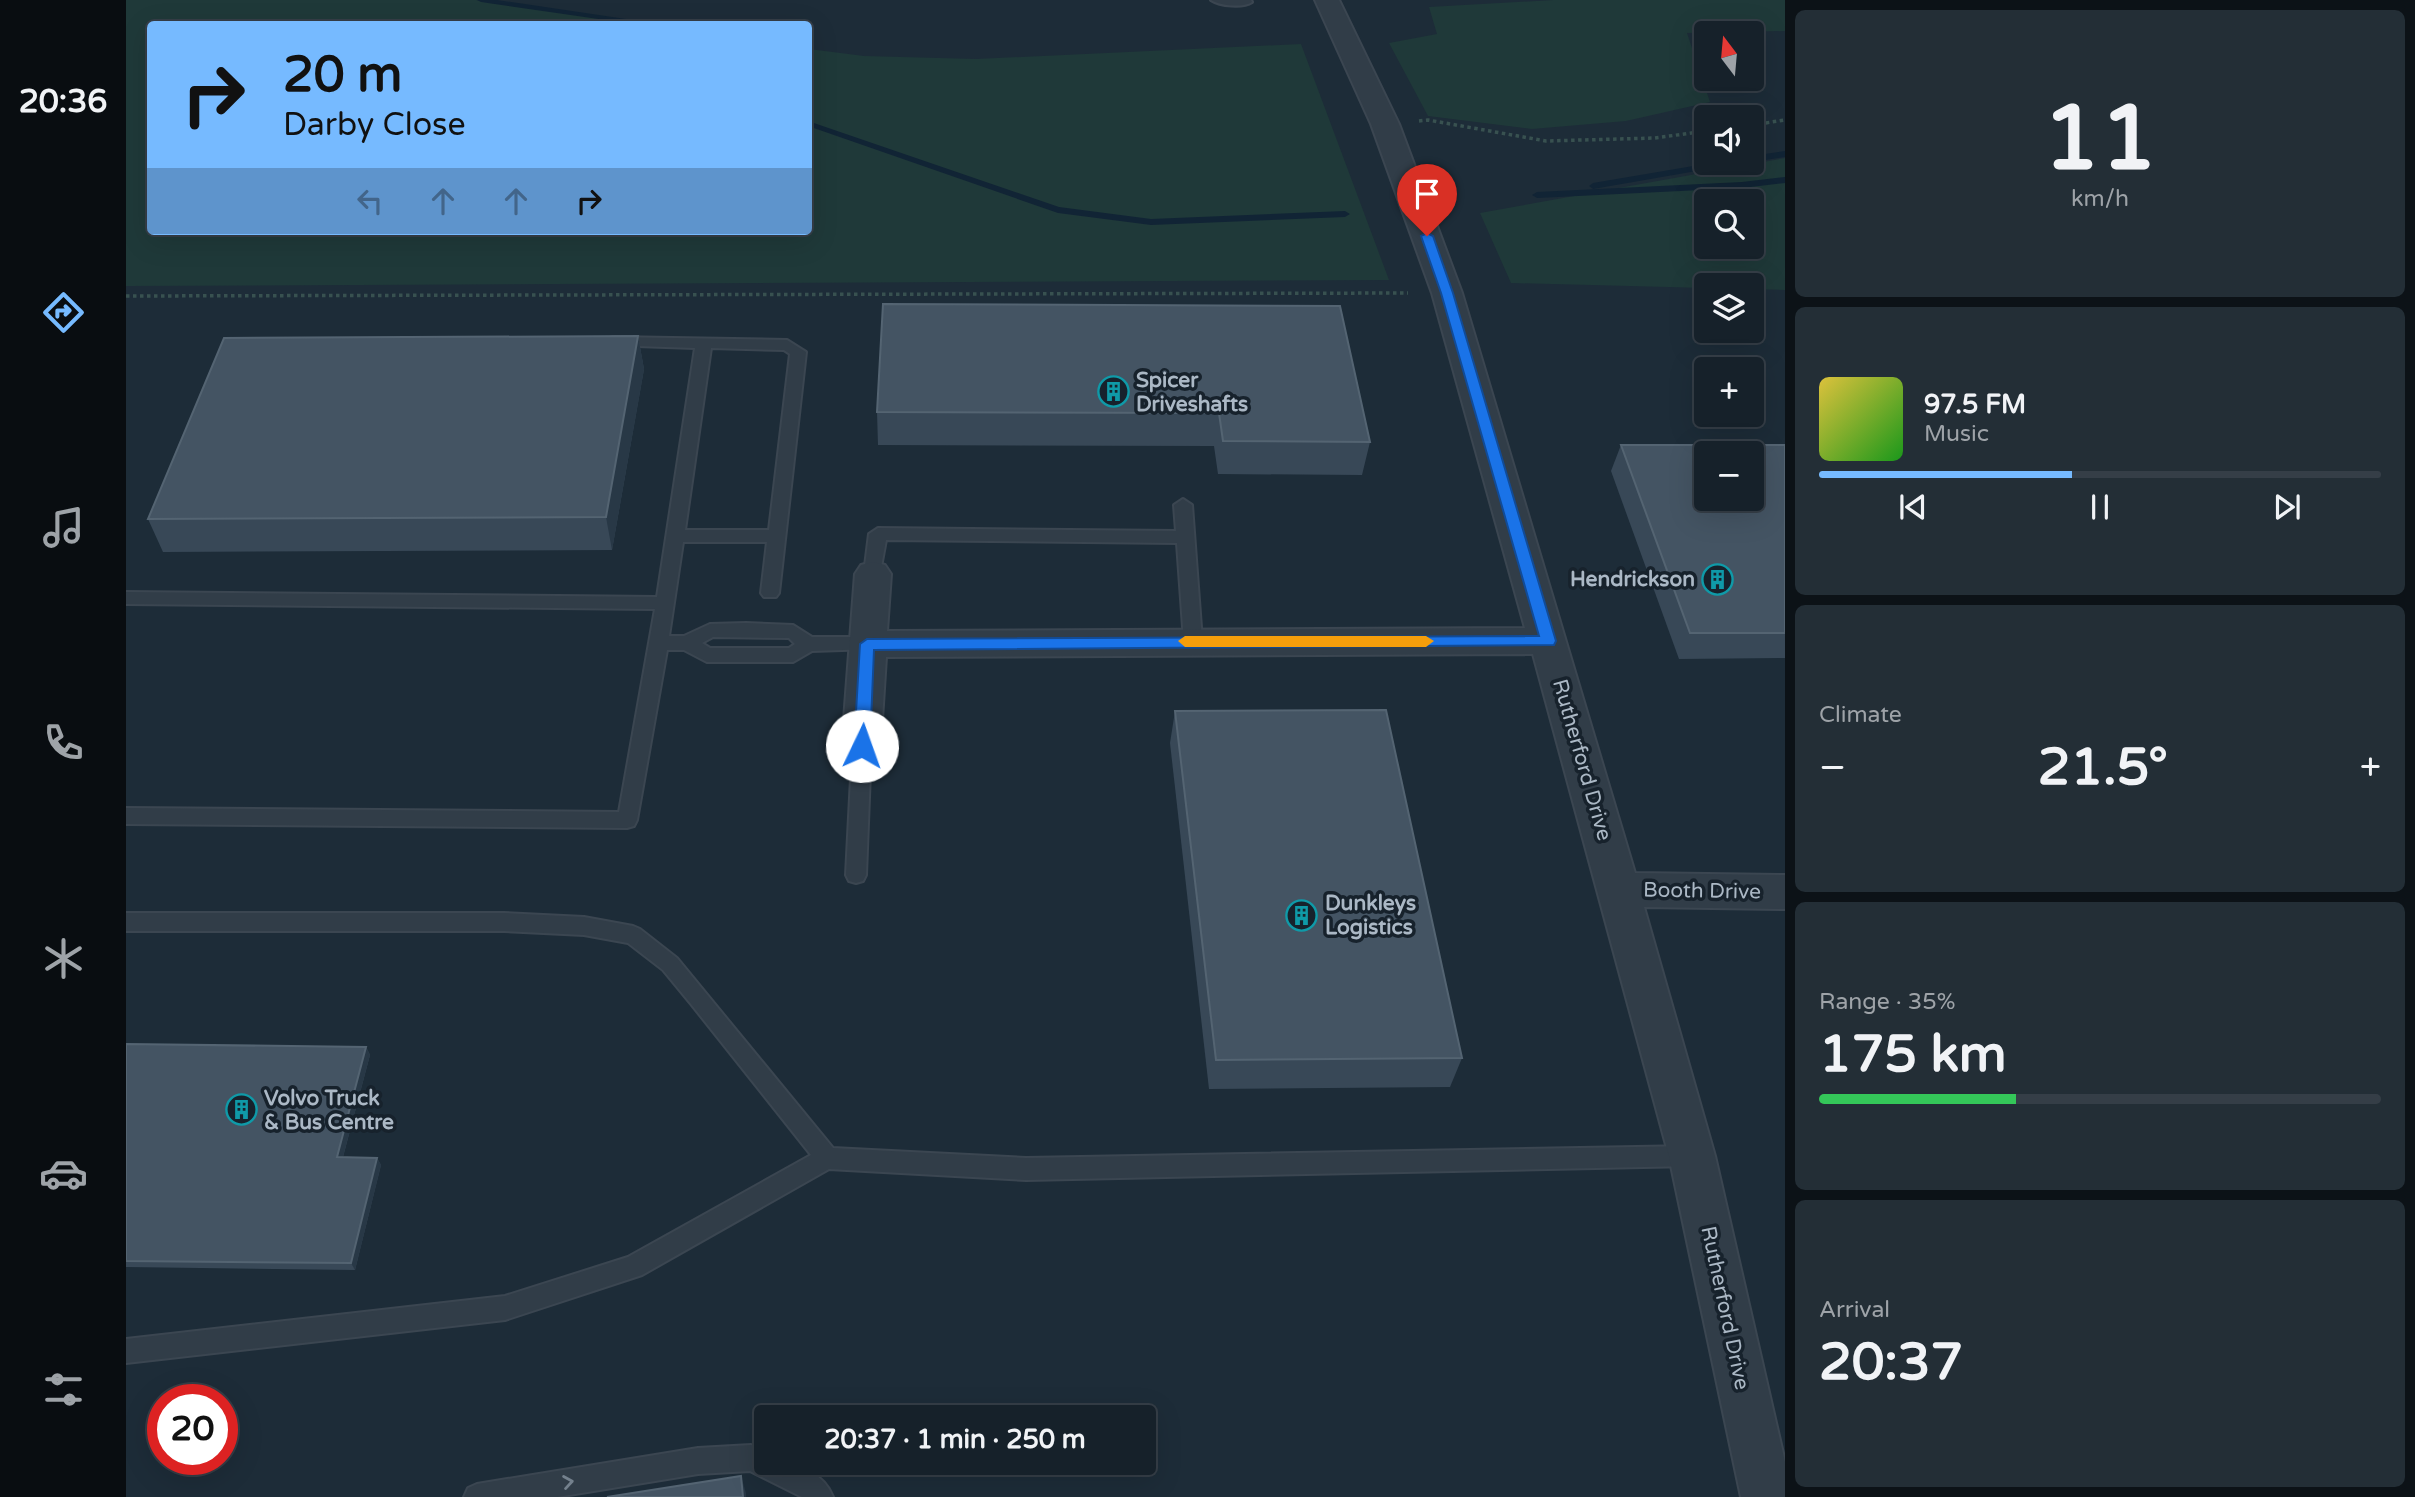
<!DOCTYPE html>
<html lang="en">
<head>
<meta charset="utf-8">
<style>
  :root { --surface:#16212a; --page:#232e36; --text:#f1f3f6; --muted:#9ea3a8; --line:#353e47; --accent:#76baff }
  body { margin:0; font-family:"Varela Round",sans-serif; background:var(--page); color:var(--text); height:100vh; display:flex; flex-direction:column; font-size:26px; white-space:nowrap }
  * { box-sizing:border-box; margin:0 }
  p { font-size:23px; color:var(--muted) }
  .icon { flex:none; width:38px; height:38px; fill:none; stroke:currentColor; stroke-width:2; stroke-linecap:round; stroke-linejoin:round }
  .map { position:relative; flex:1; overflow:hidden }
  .panel { display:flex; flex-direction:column; gap:10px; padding:10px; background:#0c1217; width:630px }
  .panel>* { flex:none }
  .guide { position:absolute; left:21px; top:21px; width:665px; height:214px; border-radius:7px; box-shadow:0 7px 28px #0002,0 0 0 2px var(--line); background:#76baff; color:#111; overflow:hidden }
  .needle { width:46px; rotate:344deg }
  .fabs { position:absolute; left:1568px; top:21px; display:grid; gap:14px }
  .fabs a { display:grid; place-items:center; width:70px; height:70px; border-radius:7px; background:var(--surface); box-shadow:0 7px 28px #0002,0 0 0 2px var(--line); font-size:35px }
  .speed { position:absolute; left:21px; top:1384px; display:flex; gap:14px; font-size:35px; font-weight:700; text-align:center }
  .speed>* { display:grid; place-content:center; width:91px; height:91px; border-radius:50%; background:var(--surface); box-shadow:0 7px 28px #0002,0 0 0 2px var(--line); line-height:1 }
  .speed .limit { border:10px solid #d22; background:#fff; color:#111 }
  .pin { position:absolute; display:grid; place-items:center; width:60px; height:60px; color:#fff; margin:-72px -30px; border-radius:50% 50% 50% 0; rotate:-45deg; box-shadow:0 0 7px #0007 }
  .pin .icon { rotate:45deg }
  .me { position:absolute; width:77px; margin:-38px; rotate:3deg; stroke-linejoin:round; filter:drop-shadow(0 0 5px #0008) }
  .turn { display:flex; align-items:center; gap:24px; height:147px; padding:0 21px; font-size:32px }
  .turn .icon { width:91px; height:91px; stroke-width:2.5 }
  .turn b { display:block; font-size:49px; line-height:60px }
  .lanes { display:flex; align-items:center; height:66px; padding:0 21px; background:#0003; justify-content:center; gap:35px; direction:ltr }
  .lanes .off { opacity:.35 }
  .big { font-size:52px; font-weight:700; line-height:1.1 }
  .panel .widget { flex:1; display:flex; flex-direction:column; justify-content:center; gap:10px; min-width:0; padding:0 24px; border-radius:10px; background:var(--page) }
  .panel .dial { align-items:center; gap:0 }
  .dial b { font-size:91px; line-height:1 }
  .song { display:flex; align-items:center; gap:21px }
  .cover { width:84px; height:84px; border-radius:10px; background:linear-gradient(135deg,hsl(50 70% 55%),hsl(120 70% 35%)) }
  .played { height:7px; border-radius:4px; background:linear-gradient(90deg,var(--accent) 45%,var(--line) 45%) }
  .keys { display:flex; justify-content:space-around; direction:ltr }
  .heat { display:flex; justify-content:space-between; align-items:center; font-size:38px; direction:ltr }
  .charge { height:10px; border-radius:5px; background:linear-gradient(90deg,#34c759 35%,var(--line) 0) }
  .trip { position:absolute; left:628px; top:1405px; width:402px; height:70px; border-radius:7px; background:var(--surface); box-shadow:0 7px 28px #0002,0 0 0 2px var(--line); font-weight:700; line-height:70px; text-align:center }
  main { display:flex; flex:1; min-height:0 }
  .tab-bar { display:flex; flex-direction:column; width:126px; justify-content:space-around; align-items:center; background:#090d11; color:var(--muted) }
  .tab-bar .icon { width:49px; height:49px }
  .tab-bar .active { color:var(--accent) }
  .tab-bar b { font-size:32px; color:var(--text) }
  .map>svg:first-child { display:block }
  .green { fill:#1f3939; fill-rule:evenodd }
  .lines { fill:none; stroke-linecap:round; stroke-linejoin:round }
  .stream { fill:#112435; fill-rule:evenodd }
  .lane-casing { stroke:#3b4651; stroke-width:4 }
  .street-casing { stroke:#3b4651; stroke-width:4 }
  .path { stroke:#385150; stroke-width:3.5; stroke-dasharray:3.5 3.5; stroke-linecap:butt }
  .lane { fill:#313d48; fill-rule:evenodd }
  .street { fill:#313d48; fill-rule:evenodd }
  .wall { fill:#384857 }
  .shaded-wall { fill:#283846 }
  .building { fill:#445463; stroke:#546472; stroke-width:2; fill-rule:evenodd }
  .oneway { stroke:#74818d }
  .route { fill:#1a73e8; stroke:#114b97; stroke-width:2 }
  .slow { fill:#f59e0b }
  .labels { text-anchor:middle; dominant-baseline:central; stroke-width:7; stroke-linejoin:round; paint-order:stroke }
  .poi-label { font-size:21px; font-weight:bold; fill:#abb8c5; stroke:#17222c; text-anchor:start }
  .street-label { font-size:21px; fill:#abb8c5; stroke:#17222c }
</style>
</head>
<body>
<main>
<nav class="tab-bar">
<b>20:36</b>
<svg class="icon active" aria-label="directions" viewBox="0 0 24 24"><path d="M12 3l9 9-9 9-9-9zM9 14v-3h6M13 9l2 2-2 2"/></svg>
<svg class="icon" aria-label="music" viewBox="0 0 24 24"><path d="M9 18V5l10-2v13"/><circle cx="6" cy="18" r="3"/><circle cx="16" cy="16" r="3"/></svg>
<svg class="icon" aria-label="phone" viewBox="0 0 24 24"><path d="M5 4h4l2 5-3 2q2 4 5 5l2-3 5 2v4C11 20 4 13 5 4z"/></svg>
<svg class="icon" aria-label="climate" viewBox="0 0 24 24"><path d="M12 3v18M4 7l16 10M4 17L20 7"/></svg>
<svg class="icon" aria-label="car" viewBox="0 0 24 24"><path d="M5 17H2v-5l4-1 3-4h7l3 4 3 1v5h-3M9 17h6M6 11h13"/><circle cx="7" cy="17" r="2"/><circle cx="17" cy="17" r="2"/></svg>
<svg class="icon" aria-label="filters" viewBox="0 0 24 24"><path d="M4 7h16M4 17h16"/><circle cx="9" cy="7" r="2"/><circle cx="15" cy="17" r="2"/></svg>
</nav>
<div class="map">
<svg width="1659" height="1497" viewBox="0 0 1659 1497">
  <rect width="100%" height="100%" fill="#1d2c38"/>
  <g class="green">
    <polygon points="0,0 350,0 514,24 24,24 24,231 682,231 683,49 738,56 850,59 1175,44 1263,280 0,286"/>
    <polygon points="1428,0 1659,0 1659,31 1561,33 1584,102 1500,121 1406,129 1302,116 1263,43 1311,34 1303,7"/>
    <path d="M 1659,158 L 1659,290 L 1626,289 L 1626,285 L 1580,285 L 1580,288 L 1385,283 L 1354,213 ZM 1580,201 L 1626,201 L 1626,247 L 1580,247 Z"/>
  </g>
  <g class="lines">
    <g class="stream">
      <polygon points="351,0 371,0 520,22 524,24 507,24 355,2"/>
      <polygon points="682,121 933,207 1025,219 1219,211 1224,214 1219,217 1025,225 932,213 682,126"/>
      <polygon points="1659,151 1659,157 1626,162 1626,156"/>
      <polygon points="1585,163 1603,163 1599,166 1467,189 1463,186 1467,183"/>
      <polygon points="1659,177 1659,183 1616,188 1411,198 1406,195 1411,192 1616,182"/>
    </g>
    <defs>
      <g id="lane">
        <path d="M 1085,0 L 1125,0 L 1126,2 C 1117,8 1094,6 1085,0 Z"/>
        <path d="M 487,337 L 661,340 L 680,352 L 653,593 L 650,597 L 638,597 L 635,593 L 641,542 L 557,542 L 543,636 L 558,636 L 584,624 L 620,623 L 667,625 L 686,637 L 741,637 L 747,639 L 750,644 L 747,649 L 686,651 L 667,662 L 581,662 L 558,650 L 541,650 L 511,820 L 508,826 L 501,828 L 0,824 L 0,808 L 493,812 L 529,609 L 0,604 L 0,592 L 531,597 L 569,348 L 481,345 L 479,342 L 481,339 ZM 585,348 L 658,350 L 664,354 L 643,530 L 559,530 ZM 587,637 L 663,638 L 669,644 L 663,648 L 584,648 L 576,643 Z"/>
        <polygon points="1057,499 1066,505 1076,641 1073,646 1061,646 1058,641 1051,543 760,540 753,578 741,578 738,574 743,534 752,528 1050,531 1048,505"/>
        <polygon points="737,713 744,715 746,720 740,875 737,881 730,883 723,881 720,875 728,720 730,715"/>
        <polygon points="0,913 378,913 458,917 507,926 514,929 551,958 707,1148 900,1158 1566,1146 1574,1149 1577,1156 1574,1163 1566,1166 900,1180 703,1169 516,1275 379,1320 0,1363 0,1339 379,1296 502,1257 685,1155 565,1004 537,970 502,943 458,935 378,931 0,931"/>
        <path d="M 625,1445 L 640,1452 L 640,1463 C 667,1463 696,1469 707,1497 L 676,1497 L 624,1471 L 572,1474 L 431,1497 L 338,1497 L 342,1488 L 351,1484 L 572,1448 Z"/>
      </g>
      <polygon id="street" points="1189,0 1213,0 1273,124 1336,293 1509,873 1659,875 1659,909 1518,907 1589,1156 1659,1462 1659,1497 1615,1497 1543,1156 1407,654 760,657 756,720 750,730 737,734 724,730 718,720 729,574 735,565 747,562 759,565 765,574 761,631 1399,628 1306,293 1245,124"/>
    </defs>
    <use href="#lane" class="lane-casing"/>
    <use href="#street" class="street-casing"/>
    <g class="path">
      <polyline points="1293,121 1302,120 1420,141 1529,138 1580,131"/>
      <polyline points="1626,125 1659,120"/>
      <polyline points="0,296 1282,293"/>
    </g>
    <use href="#lane" class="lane"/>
    <use href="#street" class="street"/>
  </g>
  <g class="wall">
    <polygon points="757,304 1244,442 1236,475 1092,474 1088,446 752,445 751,412"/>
    <polygon points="512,336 518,369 486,550 37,552 22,519"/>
    <polygon points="1495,445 1659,445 1659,658 1553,659 1485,471"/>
    <polygon points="1049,711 1336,1058 1324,1087 1083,1089 1044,743"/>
    <polygon points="0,1044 240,1047 244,1055 217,1157 251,1158 255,1165 229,1270 0,1267"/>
  </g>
  <g class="shaded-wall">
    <polygon points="512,336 518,369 486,550 480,517"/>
    <polygon points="240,1047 244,1055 215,1164 211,1157"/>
    <polygon points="251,1158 255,1165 229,1270 225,1263"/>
    <polygon points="615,1476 620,1493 620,1497 617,1497"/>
  </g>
  <g class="building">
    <polygon points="757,304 1214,306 1244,442 1097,441 1093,413 751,412"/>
    <polygon points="512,336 480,517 22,519 98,338"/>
    <path d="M 1495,445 L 1659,445 L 1659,633 L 1564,633 ZM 1580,453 L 1626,453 L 1626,499 L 1580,499 Z"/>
    <polygon points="1260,710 1336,1058 1090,1060 1049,711"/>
    <polygon points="0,1044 240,1047 211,1157 251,1158 225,1263 0,1261"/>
    <polygon points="615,1476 617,1497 481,1497"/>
  </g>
  <defs><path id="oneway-chevron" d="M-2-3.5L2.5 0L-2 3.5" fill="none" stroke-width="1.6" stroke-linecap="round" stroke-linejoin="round" transform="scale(1.75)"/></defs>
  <use class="oneway" href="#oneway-chevron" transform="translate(442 1482) rotate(-9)"/>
  <polygon class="route" points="1301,233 1307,236 1327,293 1430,641 1428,645 748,650 744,746 736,752 730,750 728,746 734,644 741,639 1413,636 1315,293 1295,236"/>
  <polygon class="slow" points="1059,636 1300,636 1308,641 1300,647 1059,647 1052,641"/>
  <defs>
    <symbol id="building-ring" viewBox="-11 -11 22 22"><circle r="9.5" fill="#17222c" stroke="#0f9aa8" stroke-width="1.5"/><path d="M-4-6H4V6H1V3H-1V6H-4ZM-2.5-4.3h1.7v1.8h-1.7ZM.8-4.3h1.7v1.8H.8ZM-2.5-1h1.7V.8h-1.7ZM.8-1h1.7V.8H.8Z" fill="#0f9aa8"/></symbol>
  </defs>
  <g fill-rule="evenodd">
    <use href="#building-ring" x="970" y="374" width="35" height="35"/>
    <use href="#building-ring" x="1574" y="562" width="35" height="35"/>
    <use href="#building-ring" x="1158" y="898" width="35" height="35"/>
    <use href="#building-ring" x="98" y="1092" width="35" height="35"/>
  </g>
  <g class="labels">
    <g class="poi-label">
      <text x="1010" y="380">Spicer<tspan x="1010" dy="24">Driveshafts</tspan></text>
      <text x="1569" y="579" text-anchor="end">Hendrickson</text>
      <text x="1199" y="903">Dunkleys<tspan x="1199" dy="24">Logistics</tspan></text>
      <text x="138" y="1098">Volvo Truck<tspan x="138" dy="24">&amp; Bus Centre</tspan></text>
    </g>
    <g class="street-label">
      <text transform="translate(1456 760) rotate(74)">Rutherford Drive</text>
      <text transform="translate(1576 891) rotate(1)">Booth Drive</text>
      <text transform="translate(1599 1308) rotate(78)">Rutherford Drive</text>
    </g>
  </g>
</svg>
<div class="fabs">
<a><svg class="needle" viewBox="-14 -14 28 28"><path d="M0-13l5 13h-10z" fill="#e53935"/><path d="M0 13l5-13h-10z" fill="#9ea3a8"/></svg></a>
<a><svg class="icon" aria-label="sound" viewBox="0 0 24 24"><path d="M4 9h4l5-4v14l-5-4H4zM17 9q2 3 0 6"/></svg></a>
<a><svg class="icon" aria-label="search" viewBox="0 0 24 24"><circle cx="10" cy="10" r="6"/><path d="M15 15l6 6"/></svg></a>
<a><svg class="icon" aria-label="layers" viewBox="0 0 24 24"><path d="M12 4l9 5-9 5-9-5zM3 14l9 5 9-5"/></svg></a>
<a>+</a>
<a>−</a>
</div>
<div class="speed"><div class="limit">20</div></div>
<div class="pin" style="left:1301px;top:236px;background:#d93025"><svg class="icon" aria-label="arrive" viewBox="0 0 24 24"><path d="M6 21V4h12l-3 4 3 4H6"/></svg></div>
<svg class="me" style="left:736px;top:746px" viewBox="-20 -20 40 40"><circle r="19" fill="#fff"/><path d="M0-13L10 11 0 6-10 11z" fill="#1a73e8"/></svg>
<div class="trip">20:37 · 1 min · 250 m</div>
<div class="guide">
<div class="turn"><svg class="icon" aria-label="right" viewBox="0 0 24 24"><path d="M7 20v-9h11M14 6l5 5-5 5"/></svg><div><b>20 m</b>Darby Close</div></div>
<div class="lanes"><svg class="icon off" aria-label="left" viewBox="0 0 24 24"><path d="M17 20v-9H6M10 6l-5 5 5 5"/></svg><svg class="icon off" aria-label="ahead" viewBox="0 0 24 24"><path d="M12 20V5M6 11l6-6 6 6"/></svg><svg class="icon off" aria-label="ahead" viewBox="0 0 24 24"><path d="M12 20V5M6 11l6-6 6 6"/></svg><svg class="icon" aria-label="right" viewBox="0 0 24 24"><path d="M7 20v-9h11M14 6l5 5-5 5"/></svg></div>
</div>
</div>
<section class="panel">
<div class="widget dial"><b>11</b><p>km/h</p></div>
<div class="widget">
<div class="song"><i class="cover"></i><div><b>97.5 FM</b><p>Music</p></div></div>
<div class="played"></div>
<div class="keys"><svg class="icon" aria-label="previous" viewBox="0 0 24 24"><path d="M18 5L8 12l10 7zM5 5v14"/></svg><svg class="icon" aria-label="pause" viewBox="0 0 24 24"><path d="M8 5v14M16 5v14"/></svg><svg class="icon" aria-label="next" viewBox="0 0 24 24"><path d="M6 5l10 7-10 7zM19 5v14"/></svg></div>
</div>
<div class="widget"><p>Climate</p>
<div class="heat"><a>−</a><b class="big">21.5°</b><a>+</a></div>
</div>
<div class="widget"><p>Range · 35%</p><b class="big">175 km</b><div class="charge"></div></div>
<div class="widget"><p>Arrival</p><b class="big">20:37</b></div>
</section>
</main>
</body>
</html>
